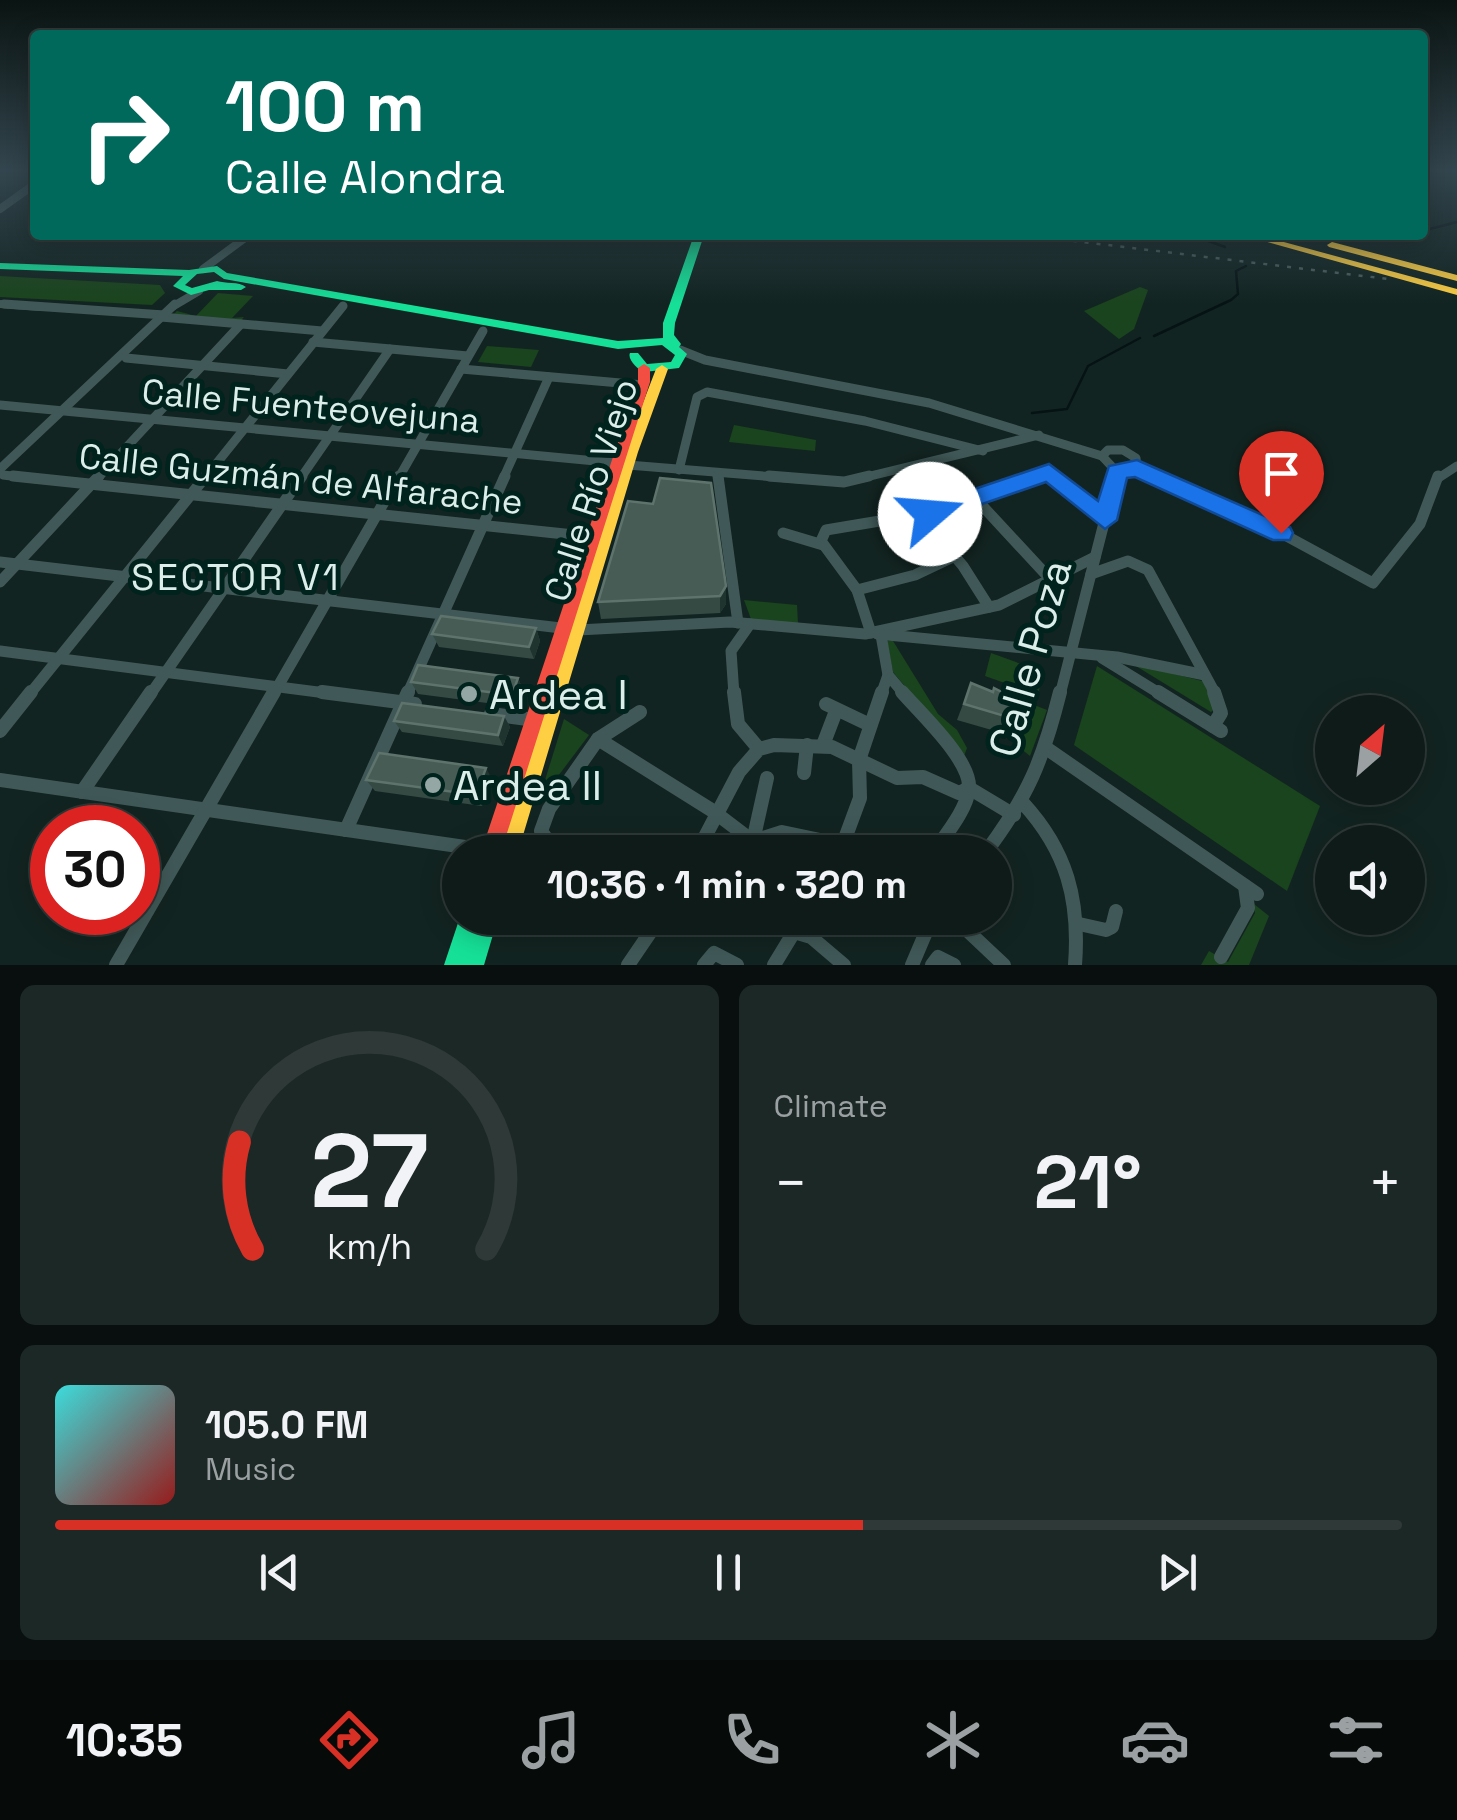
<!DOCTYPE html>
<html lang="en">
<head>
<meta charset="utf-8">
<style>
  :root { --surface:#0e1b19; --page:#1c2826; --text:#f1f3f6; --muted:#9ba1a2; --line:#2e3938; --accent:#d93025 }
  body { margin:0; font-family:"Space Grotesk",sans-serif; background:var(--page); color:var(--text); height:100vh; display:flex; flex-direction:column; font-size:38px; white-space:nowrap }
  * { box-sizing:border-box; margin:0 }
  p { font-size:32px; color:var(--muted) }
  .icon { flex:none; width:55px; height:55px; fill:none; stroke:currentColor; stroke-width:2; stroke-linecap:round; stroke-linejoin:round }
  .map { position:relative; height:965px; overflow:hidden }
  .side { display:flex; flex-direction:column; gap:20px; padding:20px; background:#080f0e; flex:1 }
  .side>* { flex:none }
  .guide { position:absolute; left:30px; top:30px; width:1398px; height:210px; border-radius:10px; box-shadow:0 5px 25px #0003,0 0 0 2px var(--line); background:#00695c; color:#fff; overflow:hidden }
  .needle { width:65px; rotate:28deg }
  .fabs { position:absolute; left:1315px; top:695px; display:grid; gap:20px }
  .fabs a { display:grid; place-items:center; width:110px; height:110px; border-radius:50%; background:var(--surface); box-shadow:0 5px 25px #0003,0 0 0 2px var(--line); font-size:50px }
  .speed { position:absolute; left:30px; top:805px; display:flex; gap:20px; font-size:50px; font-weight:700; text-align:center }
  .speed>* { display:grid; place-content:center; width:130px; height:130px; border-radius:50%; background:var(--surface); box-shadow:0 5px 25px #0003,0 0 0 2px var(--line); line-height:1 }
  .speed .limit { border:15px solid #d22; background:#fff; color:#111 }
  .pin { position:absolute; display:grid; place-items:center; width:85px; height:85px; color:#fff; margin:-102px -42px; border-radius:50% 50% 50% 0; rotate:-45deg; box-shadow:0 0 10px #0007 }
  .pin .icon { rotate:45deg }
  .me { position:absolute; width:110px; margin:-55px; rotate:72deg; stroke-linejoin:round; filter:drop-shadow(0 0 8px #0008) }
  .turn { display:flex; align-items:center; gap:35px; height:210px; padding:0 30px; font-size:45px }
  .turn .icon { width:130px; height:130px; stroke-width:2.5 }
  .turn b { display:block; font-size:70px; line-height:85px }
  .big { font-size:75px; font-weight:600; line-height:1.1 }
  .side .tile { flex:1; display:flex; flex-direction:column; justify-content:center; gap:15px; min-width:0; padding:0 35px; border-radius:15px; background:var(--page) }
  .side .dial { align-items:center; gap:0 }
  .dial svg { height:260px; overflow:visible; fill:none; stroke:var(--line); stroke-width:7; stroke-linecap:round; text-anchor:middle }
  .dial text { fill:var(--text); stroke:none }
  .song { display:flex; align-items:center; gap:30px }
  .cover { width:120px; height:120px; border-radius:15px; background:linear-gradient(135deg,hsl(180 70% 55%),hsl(0 70% 35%)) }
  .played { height:10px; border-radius:5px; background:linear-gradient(90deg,var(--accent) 60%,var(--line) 60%) }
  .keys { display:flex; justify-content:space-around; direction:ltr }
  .heat { display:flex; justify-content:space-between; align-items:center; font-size:55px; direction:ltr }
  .side .tiles { flex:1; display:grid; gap:20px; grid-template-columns:1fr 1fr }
  .tile:last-child { grid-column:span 2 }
  .trip { position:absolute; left:442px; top:835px; width:570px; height:100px; border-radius:50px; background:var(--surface); box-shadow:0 5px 25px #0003,0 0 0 2px var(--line); font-weight:600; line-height:100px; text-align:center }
  .tab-bar { display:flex; height:160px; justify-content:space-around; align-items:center; background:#060b0a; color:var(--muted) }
  .tab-bar .icon { width:70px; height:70px }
  .tab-bar .selected { color:var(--accent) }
  .tab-bar b { font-size:45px; color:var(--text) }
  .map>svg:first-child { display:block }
  .green { fill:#1a441d }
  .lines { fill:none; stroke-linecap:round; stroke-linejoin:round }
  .stream { stroke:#061315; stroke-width:2.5 }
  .street-far3 { stroke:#405958; stroke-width:8 }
  .street-far2 { stroke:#405958; stroke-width:9 }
  .street-far1 { stroke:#405958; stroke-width:11 }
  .street { stroke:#405958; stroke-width:14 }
  .fast { fill:#16e098; fill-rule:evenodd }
  .slow { fill:#ffcf43; fill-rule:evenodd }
  .jam { fill:#f24e42; fill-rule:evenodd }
  .rail { stroke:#4b5d5c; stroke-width:2.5; stroke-dasharray:4 8; stroke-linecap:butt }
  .wall { fill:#364a44 }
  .shaded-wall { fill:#20342f }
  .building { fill:#485c56; stroke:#5f736d; stroke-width:2.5 }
  .route { fill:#1a73e8; stroke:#114b97; stroke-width:2.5 }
  .poi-dot { fill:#95a7a4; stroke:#00231d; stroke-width:4 }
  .labels { text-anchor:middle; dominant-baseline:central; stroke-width:10; stroke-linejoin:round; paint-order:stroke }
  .street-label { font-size:35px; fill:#dbeeea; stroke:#00231d }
  .neighbourhood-label { font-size:38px; letter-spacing:2.5px; fill:#dbeeea; stroke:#00231d }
  .near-street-label { font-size:42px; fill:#dbeeea; stroke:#00231d }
  .near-poi-label { font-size:42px; fill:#dbeeea; stroke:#00231d; text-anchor:start }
</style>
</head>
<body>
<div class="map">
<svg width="1457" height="965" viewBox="0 0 1457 965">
  <rect width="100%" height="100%" fill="#122421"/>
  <g class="green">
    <polygon points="0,276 160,285 165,293 152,305 0,297"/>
    <polygon points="1140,287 1148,290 1134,329 1119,339 1084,311"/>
    <polygon points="218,293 253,296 232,318 244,317 239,322 172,316 177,311 196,316"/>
    <polygon points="487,346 539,350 531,367 478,362"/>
    <polygon points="734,425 816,440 815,451 729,442"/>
    <polygon points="744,600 797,605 798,624 751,619"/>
    <polygon points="887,641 893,641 938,714 957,730 967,748 964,756 893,672"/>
    <polygon points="991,653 1043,672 1038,695 985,676"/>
    <polygon points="1131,663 1206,682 1214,709 1211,712"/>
    <polygon points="1097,666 1320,806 1287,891 1074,745"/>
    <polygon points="1029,703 1047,710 1030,756 1015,744 1022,706"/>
    <polygon points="564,719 589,735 543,796 541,793"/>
    <polygon points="1254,904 1269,916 1249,965 1201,965 1209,951 1228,962 1255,913"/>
  </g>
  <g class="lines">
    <g class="stream">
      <polyline points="1422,231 1457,222"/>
      <polyline points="1192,235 1225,247"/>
      <polyline points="1389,240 1408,235"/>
      <polyline points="1154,336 1231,300 1238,294 1236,271 1246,266"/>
      <polyline points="1032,413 1067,409 1088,366 1140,338"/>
    </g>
    <g class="street-far3">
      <polyline points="0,209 35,184"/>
      <polyline points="203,269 249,235"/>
      <polyline points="0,304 41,307"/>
      <polyline points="172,307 199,291"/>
    </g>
    <g class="street-far2">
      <polyline points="4,304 164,315"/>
      <polyline points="161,317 322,331"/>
      <polyline points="313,342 468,356"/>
      <polyline points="680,350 705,360 929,403 1102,456"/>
      <polyline points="126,358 288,374"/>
      <polyline points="461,369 643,385"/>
      <polyline points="0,405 617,463"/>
      <polyline points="1102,456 1108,450 1123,450 1136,458 1137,469"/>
      <polyline points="1102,456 1116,471 1137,469"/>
      <polyline points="628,465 800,479"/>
      <polyline points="0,469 175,304"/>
      <polyline points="1137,469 1159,479"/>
      <polyline points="679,470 697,397 707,392 865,421 983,451"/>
      <polyline points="718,474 719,479"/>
      <polyline points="3,475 37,479"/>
      <polyline points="97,479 241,324"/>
      <polyline points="204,479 343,306"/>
      <polyline points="300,479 390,349"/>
      <polyline points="398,479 483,331"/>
      <polyline points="503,479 549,377"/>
      <polyline points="858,479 1039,435"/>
      <polyline points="1031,479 1049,472 1057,479"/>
      <polyline points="1115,479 1117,471"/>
      <polyline points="1437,479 1457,466"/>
    </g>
    <g class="street-far1">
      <polyline points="13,476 593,537"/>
      <polyline points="718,476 738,623"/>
      <polyline points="769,476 844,482 869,476"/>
      <polyline points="1054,476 1105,520"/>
      <polyline points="1153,476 1281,533 1373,583 1420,524 1438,476"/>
      <polyline points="976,499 1052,581"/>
      <polyline points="920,515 963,566 989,607"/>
      <polyline points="783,533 823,545"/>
      <polyline points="0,562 578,630 730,622 865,634 999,605 1095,557"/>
      <polyline points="1091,574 1128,561 1148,570 1216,695"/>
      <polyline points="0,582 99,476"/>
      <polyline points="857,590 915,575 955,556"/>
      <polyline points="871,633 857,590 821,541 826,530 945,510 1038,476"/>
      <polyline points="877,634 1117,657 1205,675"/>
      <polyline points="881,635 888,675 905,695"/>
      <polyline points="0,651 341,695"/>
      <polyline points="1102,658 1162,695"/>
      <polyline points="29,695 206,476"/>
      <polyline points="150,695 302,476"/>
      <polyline points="273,695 399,476"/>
      <polyline points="407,695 505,476"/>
      <polyline points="734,695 731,651 750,624"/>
      <polyline points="881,695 888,675"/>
      <polyline points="1060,695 1116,476"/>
    </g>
    <g class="street">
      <polyline points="322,692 415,704"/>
      <polyline points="734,692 738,724 759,749"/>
      <path d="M 902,692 C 921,714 972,761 969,789 C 966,811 946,834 934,852"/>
      <polyline points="1158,692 1221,731"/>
      <polyline points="826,704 870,725"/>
      <polyline points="491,714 535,720"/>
      <polyline points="1213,726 1221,713 1214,692"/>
      <polyline points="0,731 31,692"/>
      <polyline points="598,739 713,811 767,852"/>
      <polyline points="823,745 836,711"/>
      <polyline points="1046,748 1257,894"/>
      <polyline points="804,773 807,745"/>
      <polyline points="0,780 479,849"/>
      <polyline points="82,792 151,692"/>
      <path d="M 1023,803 C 1067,851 1080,900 1075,965"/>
      <polyline points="346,830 408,692"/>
      <polyline points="753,841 782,832 844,845"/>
      <polyline points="753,841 767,778"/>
      <polyline points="523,852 548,846"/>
      <polyline points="556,852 541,831 549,809 598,739 640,712"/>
      <polyline points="697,852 739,772 759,749 774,745 832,747 897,778 923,777 959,793 969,788 1014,815"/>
      <polyline points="840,852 860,798 859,760 882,692"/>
      <path d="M 986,852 C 1028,796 1043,760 1060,692"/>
      <polyline points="631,918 649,933"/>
      <polyline points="954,918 1004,965"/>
      <polyline points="1079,924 1106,930 1112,927 1116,911"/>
      <polyline points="794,932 811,937 844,965"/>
      <polyline points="1221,957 1248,908 1245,886"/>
      <polyline points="116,965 274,692"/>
      <polyline points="628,965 660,918"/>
      <polyline points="704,965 714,953 737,965"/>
      <polyline points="774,965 794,932 796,918"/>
      <polyline points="912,965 932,918"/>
      <polyline points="932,965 938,957 954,965"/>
    </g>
    <g class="fast">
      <path d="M 694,235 L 704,235 L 675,323 L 674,335 L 681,344 L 679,347 L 687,354 L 679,368 L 644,372 C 638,370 627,359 630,353 L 638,353 L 647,364 L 671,362 L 675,355 L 662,345 L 618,349 L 224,279 L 214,272 L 197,274 L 185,285 L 192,288 L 217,281 C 225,284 239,281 246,287 L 241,290 L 209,290 L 191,295 L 173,286 L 183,276 L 0,269 L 0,263 L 189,270 L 217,266 L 227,273 L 618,341 L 663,338 L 663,323 Z"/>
      <polygon points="460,917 498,918 484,965 444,965"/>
    </g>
    <g class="slow">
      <polygon points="1242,235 1258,235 1457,289 1457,295"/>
      <polygon points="1332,242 1457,275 1457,281 1329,247 1327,245"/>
      <polygon points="662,365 668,369 638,452 518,852 498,852 624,452 656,369"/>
    </g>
    <polygon class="jam" points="644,364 650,368 650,382 501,852 481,852 638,382 638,368"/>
    <polyline class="rail" points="1025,235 1388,279"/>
  </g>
  <g class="wall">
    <polygon points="726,586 726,604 720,613 601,619 598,602"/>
    <polygon points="536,628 540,641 534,659 439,647 432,634"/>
    <polygon points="518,678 523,690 517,707 418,694 411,682"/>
    <polygon points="971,683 1018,720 1009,735 957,720"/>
    <polygon points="504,716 510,727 503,746 402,732 394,721"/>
    <polygon points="492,779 482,806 375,791 366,780"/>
  </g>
  <g class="shaded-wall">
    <polygon points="726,586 726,604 720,613 720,596"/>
    <polygon points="536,628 540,641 534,659 529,647"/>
    <polygon points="518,678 523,690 517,707 512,695"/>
    <polygon points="504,716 510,727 503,746 498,735"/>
    <polygon points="486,768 492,779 482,806 476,795"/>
  </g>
  <g class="building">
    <polygon points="660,478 711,483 726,586 720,596 598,602 628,501 653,504"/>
    <polygon points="441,616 536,628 529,647 432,634"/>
    <polygon points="418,665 518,678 512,695 411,682"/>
    <polygon points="971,683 993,692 994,688 1023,703 1018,720 964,704"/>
    <polygon points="402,703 504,716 498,735 394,721"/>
    <polygon points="379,753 486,768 476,795 366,780"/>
  </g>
  <linearGradient id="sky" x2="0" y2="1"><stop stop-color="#0a1412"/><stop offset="0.56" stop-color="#33454e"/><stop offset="1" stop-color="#33454e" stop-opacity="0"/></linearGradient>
  <rect width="1457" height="304" fill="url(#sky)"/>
  <polygon class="route" points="1137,460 1290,527 1293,533 1290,540 1273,540 1135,477 1127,478 1117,520 1105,529 1046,482 930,522 918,514 921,507 1049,464 1098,501 1109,466"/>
  <g class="poi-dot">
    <circle cx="469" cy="694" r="10"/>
    <circle cx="433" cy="785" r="10"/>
  </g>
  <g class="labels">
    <g class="street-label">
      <text transform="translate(311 406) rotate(5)">Calle Fuenteovejuna</text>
      <text transform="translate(301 479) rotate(6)">Calle Guzmán de Alfarache</text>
      <text transform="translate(591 490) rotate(-72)">Calle Río Viejo</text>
    </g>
    <g class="neighbourhood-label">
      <text x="236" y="577">SECTOR V1</text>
    </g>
    <g class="near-street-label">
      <text transform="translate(1030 658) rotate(-74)">Calle Poza</text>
    </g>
    <g class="near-poi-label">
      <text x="489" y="694">Ardea I</text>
      <text x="453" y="785">Ardea II</text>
    </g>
  </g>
</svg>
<div class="fabs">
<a><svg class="needle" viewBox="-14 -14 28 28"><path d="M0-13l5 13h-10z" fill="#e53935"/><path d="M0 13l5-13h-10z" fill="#9ba1a2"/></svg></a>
<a><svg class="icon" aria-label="sound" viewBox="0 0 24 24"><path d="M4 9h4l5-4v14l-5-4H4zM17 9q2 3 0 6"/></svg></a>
</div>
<div class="speed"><div class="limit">30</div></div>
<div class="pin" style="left:1281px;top:533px;background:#d93025"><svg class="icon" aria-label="arrive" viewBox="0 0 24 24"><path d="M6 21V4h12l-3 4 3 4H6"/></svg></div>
<svg class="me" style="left:930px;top:514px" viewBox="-20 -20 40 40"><circle r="19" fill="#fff"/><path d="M0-13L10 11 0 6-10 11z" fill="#1a73e8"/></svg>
<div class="trip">10:36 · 1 min · 320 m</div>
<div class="guide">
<div class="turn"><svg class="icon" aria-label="right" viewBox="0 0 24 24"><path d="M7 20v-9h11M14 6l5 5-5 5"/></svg><div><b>100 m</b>Calle Alondra</div></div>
</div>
</div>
<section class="side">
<div class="tiles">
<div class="tile dial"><svg viewBox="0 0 100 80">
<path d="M14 69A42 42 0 1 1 86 69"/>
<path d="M14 69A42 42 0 0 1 10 36" stroke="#d93025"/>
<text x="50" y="56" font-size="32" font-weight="700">27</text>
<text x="50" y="72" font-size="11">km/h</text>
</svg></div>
<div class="tile"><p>Climate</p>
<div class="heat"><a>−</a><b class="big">21°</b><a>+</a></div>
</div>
<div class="tile">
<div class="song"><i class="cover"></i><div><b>105.0 FM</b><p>Music</p></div></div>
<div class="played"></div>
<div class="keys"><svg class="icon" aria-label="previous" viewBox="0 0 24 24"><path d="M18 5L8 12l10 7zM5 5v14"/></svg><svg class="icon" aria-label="pause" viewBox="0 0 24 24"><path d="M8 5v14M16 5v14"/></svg><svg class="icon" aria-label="next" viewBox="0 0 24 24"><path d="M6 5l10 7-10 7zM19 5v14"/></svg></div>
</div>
</div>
</section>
<nav class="tab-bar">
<b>10:35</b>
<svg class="icon selected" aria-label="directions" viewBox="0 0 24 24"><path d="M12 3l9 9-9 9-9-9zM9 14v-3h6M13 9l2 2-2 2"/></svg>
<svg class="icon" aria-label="music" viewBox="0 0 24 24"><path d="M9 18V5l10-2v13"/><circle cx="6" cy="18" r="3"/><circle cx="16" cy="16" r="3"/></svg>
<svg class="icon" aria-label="phone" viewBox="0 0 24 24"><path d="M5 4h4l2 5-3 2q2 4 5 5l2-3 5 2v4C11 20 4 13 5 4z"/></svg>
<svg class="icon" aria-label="climate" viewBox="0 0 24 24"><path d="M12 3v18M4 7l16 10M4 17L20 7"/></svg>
<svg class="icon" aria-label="car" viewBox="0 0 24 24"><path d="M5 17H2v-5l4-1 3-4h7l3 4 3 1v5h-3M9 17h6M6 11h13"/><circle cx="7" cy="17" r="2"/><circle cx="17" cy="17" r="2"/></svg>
<svg class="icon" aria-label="filters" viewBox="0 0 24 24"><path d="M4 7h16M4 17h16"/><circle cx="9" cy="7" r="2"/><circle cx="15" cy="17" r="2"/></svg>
</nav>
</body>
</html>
